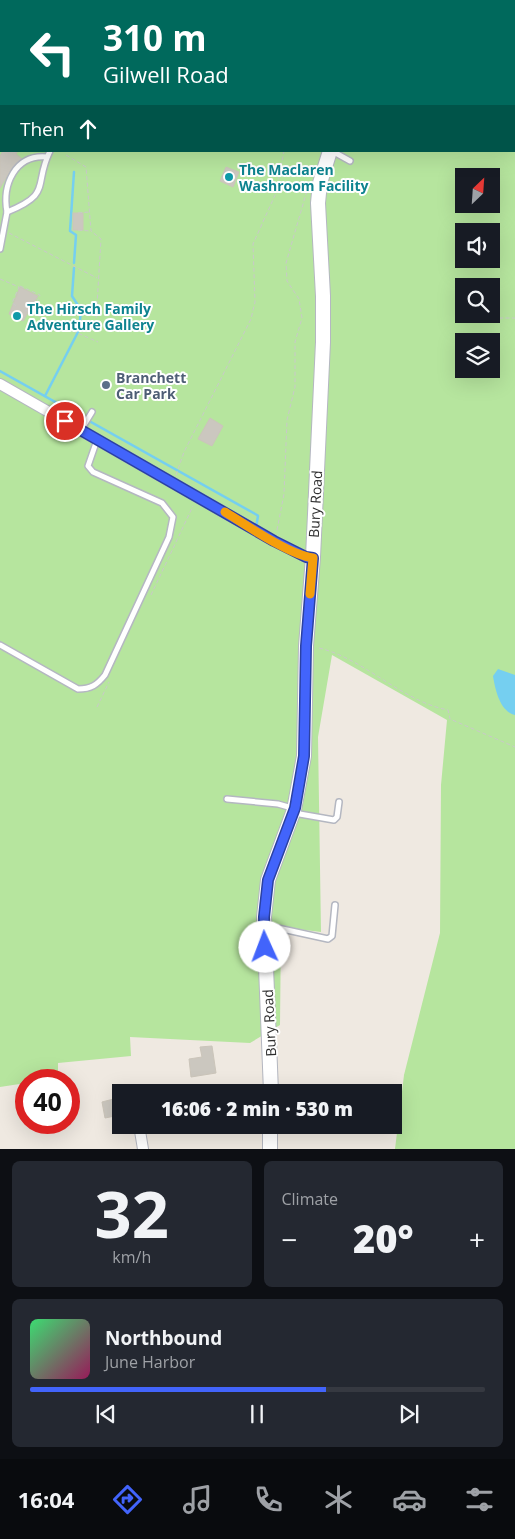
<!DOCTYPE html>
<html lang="en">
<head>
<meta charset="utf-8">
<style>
  :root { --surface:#171b24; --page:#242831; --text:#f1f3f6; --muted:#9ea1a6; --line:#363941; --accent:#4264fb }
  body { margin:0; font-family:"Open Sans",sans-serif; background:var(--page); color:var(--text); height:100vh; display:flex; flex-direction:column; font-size:19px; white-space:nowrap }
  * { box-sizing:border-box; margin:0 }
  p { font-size:16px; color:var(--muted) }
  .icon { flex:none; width:28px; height:28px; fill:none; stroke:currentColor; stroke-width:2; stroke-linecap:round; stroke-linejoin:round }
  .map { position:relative; height:1149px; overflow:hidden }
  .side { display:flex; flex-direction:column; gap:12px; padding:12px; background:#0d0f14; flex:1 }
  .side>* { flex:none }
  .banner { position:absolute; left:0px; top:0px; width:515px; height:152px; box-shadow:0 5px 20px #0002; background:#00695c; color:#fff; overflow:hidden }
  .needle { width:32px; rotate:25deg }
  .buttons { position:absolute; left:455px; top:168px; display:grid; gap:10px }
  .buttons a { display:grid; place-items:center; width:45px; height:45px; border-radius:0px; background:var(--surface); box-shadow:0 5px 20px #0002; font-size:25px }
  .speed { position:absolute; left:15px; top:1069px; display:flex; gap:10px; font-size:25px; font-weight:700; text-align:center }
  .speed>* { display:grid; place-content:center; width:65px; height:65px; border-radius:50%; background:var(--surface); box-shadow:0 5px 20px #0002; line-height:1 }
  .speed .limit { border:8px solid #d22; background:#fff; color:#111 }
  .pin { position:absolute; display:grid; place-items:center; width:42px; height:42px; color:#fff; margin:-21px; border:2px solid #fff; border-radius:50%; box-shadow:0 1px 5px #0007 }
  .me { position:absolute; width:55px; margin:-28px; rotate:358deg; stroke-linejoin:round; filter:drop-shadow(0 0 4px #0008) }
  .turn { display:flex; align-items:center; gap:18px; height:105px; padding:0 20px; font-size:22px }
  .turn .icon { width:65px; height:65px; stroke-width:2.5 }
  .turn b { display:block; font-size:35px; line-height:42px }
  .then { display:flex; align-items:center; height:48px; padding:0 20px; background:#0003; gap:10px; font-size:19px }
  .big { font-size:38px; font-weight:800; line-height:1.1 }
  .side .card { flex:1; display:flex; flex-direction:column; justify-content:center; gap:8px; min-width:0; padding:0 18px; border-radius:8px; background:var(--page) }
  .side .dial { align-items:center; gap:0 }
  .dial b { font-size:65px; line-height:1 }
  .song { display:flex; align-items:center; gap:15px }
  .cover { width:60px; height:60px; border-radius:8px; background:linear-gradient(135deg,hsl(140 70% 55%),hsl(330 70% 35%)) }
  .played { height:5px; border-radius:2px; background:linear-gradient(90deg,var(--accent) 65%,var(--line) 65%) }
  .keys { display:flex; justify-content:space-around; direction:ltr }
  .heat { display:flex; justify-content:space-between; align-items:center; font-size:28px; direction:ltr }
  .side .tiles { flex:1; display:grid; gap:12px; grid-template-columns:1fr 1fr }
  .card:last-child { grid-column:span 2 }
  .trip { position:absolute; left:112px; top:1084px; width:290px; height:50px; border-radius:0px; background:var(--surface); box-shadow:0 5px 20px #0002; font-weight:800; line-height:50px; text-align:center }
  .tab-bar { display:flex; height:80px; justify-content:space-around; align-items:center; background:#090b0e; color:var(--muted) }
  .tab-bar .icon { width:35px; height:35px }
  .tab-bar .current { color:var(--accent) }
  .tab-bar b { font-size:22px; color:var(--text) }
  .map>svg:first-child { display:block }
  .green { fill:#b6e59e; fill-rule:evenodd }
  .water { fill:#75cff0 }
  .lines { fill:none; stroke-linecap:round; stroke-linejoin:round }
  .stream { stroke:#75cff0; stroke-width:2.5 }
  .building { fill:#cbc7bf; stroke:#cbc5ba }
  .lane-casing { stroke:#b4b7c1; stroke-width:8 }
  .street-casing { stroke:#b4b7c1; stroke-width:12 }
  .secondary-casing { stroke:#b4b7c1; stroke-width:16 }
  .path { stroke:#c9c9c9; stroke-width:1; stroke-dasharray:4 2.5; stroke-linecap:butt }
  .lane { stroke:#fff; stroke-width:5 }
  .street { stroke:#fff; stroke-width:10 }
  .secondary { stroke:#fff; stroke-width:14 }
  .route-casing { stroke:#2b41a3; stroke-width:12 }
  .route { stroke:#4264fb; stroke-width:9 }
  .slow { stroke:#f59e0b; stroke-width:9 }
  .culture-dot { fill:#0f9aa8; stroke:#fff; stroke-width:2 }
  .service-dot { fill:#5c6f8a; stroke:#fff; stroke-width:2 }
  .labels { text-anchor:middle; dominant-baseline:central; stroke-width:4; stroke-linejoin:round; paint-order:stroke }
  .culture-label { font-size:14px; font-weight:bold; fill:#0d838f; stroke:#fff; text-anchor:start }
  .service-label { font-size:14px; font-weight:bold; fill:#4e5e75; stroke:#fff; text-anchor:start }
  .street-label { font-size:14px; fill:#2e2e2e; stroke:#fff }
</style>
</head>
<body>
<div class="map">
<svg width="515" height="1149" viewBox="0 0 515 1149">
  <rect width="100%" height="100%" fill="#efe9e1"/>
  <path class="green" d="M 0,0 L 515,0 L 515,1149 L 395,1149 L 404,1075 L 440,933 L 441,785 L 447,720 L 332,655 L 318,737 L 321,932 L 281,927 L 280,1025 L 250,1043 L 130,1037 L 131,1056 L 58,1063 L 58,1079 L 26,1080 L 26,1083 L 0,1087 ZM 1,1 L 514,1 L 514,151 L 1,151 ZM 464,176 L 491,176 L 491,204 L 464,204 ZM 464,231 L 491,231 L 491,259 L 464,259 ZM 464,286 L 491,286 L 491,314 L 464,314 ZM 464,341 L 491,341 L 491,369 L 464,369 Z"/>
  <path class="water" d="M 498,669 L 515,675 L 515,715 C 500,712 495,689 493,676 Z"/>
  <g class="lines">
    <g class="stream">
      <polyline points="0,40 1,40"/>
      <polyline points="74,263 76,235 70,231 74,172"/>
      <polyline points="0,371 257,515 258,516 256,528"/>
      <polyline points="45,396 79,330 81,310 72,296 74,268"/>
    </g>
  </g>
  <g class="building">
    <polygon points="3,151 18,151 16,154 22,159 10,171 0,188 0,156"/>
    <polygon points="226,167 239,172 233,187 220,181"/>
    <rect x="73" y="213" width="10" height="17"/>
    <polygon points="20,287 38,296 23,321 9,314"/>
    <polygon points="210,418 223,426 212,446 198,439"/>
    <polygon points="212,1046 216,1073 191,1077 189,1059 202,1057 200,1047"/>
    <polygon points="121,1097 121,1107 113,1109 115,1116 105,1118 102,1102"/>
  </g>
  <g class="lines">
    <defs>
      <g id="lane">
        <polyline points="119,1 120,0"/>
        <polyline points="0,113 1,114"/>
        <polyline points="332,151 350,161"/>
        <path d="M 7,212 C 2,185 15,154 47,157"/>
        <path d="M 0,249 L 7,212 C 53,193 33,186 50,151"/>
        <polyline points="81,430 92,412"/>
        <path d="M 0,645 L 78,689 C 91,689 97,685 105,675 L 169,537 L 173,517 L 162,503 L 93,472 L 88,466 L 97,440"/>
        <polyline points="227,799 278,804 292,808"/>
        <polyline points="294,813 334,820 337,817 339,802"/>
        <polyline points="264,925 328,939 332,936 335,905"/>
      </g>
      <g id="street">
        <polyline points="514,2 515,1"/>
        <polyline points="0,384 274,541 306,557 313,557"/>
        <polyline points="139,1125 143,1149"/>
      </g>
      <g id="secondary">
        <polyline points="364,0 365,1"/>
        <polyline points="271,1092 264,917 268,880 294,810 304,756 306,646 313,557 323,342 323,296 318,203 320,183 330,151"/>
        <polyline points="270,1125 270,1149"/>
      </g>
    </defs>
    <use href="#lane" class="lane-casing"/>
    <use href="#street" class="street-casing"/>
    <use href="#secondary" class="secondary-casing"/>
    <g class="path">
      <polyline points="459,0 460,1"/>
      <polyline points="14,1 16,0"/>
      <polyline points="308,1 308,0"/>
      <polyline points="0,9 1,10"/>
      <polyline points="0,134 1,132"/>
      <polyline points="66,155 86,167 91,231 101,239 96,321"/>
      <polyline points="78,213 89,212"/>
      <polyline points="78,230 90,231"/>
      <polyline points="9,233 97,278"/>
      <polyline points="0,279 19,287 12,303 18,307"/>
      <polyline points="20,286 40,295 33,311"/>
      <polyline points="25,310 98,342"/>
      <polyline points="499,318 515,318"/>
      <polyline points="176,475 184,452 251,319 255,302 253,244 276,193 284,151"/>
      <polyline points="277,530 284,494 287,420 295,387 295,342 302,318 299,299 287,281 286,263 308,187"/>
      <polyline points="151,595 193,506"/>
      <path d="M 319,648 C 365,659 401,701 448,710 L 450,719 L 515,747"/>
      <polyline points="97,707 109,682"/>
    </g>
    <use href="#lane" class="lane"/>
    <use href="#street" class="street"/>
    <use href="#secondary" class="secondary"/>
  </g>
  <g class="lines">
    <defs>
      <polyline id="route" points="65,421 274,541 306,557 313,558 306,646 304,756 295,808 268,880 264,917 265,947"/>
    </defs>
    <use href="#route" class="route-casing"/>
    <use href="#route" class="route"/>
    <path class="slow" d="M 225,512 C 246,525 290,555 313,558 L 310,594"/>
  </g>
  <g class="culture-dot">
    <circle cx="229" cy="177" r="5"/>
    <circle cx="17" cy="316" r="5"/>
  </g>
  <circle class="service-dot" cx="106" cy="385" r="5"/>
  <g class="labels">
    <g class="culture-label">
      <text x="239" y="169">The Maclaren<tspan x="239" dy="16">Washroom Facility</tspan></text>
      <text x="27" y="308">The Hirsch Family<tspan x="27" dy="16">Adventure Gallery</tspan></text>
    </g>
    <g class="service-label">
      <text x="116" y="377">Branchett<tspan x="116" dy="16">Car Park</tspan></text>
    </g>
    <g class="street-label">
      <text transform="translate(315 504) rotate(-87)">Bury Road</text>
      <text transform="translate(269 1023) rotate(-93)">Bury Road</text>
    </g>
  </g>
</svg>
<div class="buttons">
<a><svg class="needle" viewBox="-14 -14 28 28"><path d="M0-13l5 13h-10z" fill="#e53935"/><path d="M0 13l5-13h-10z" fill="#9ea1a6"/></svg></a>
<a><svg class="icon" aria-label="sound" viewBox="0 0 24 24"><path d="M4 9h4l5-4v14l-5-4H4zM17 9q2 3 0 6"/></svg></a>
<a><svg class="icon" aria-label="search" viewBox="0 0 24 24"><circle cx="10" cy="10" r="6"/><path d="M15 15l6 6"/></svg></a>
<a><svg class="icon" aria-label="layers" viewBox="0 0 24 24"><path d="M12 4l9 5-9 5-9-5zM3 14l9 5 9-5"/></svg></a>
</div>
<div class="speed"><div class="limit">40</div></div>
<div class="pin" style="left:65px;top:421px;background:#d93025"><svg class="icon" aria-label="arrive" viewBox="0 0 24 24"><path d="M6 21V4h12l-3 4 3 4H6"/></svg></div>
<svg class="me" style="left:265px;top:947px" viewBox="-20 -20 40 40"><circle r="19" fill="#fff"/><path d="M0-13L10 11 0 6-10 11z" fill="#4264fb"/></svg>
<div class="trip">16:06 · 2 min · 530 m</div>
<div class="banner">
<div class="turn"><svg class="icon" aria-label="left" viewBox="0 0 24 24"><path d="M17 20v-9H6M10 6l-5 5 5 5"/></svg><div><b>310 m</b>Gilwell Road</div></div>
<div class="then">Then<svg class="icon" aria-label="ahead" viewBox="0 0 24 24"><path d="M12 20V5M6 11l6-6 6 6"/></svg></div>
</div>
</div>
<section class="side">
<div class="tiles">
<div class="card dial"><b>32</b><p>km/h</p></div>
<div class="card"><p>Climate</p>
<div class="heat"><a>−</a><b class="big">20°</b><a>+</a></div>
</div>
<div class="card">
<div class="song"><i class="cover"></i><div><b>Northbound</b><p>June Harbor</p></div></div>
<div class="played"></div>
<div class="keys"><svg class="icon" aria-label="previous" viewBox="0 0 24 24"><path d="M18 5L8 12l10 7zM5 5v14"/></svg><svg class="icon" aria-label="pause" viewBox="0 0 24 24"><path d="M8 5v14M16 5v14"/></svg><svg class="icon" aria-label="next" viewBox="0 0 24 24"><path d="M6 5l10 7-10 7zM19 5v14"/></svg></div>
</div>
</div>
</section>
<nav class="tab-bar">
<b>16:04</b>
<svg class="icon current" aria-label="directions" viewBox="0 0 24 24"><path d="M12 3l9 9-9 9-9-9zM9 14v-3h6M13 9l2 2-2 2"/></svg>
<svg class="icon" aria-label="music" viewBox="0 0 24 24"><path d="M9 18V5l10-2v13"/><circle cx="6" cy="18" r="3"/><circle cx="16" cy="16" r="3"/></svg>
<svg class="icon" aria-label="phone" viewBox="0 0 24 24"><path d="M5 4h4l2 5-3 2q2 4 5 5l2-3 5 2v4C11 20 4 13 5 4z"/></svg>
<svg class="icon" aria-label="climate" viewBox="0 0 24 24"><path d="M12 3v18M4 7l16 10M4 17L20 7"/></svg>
<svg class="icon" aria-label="car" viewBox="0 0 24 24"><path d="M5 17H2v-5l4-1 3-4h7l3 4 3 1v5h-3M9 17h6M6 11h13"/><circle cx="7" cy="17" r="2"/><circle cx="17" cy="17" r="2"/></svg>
<svg class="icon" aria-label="filters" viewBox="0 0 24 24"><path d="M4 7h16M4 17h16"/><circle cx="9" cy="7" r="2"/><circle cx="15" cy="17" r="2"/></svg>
</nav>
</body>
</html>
